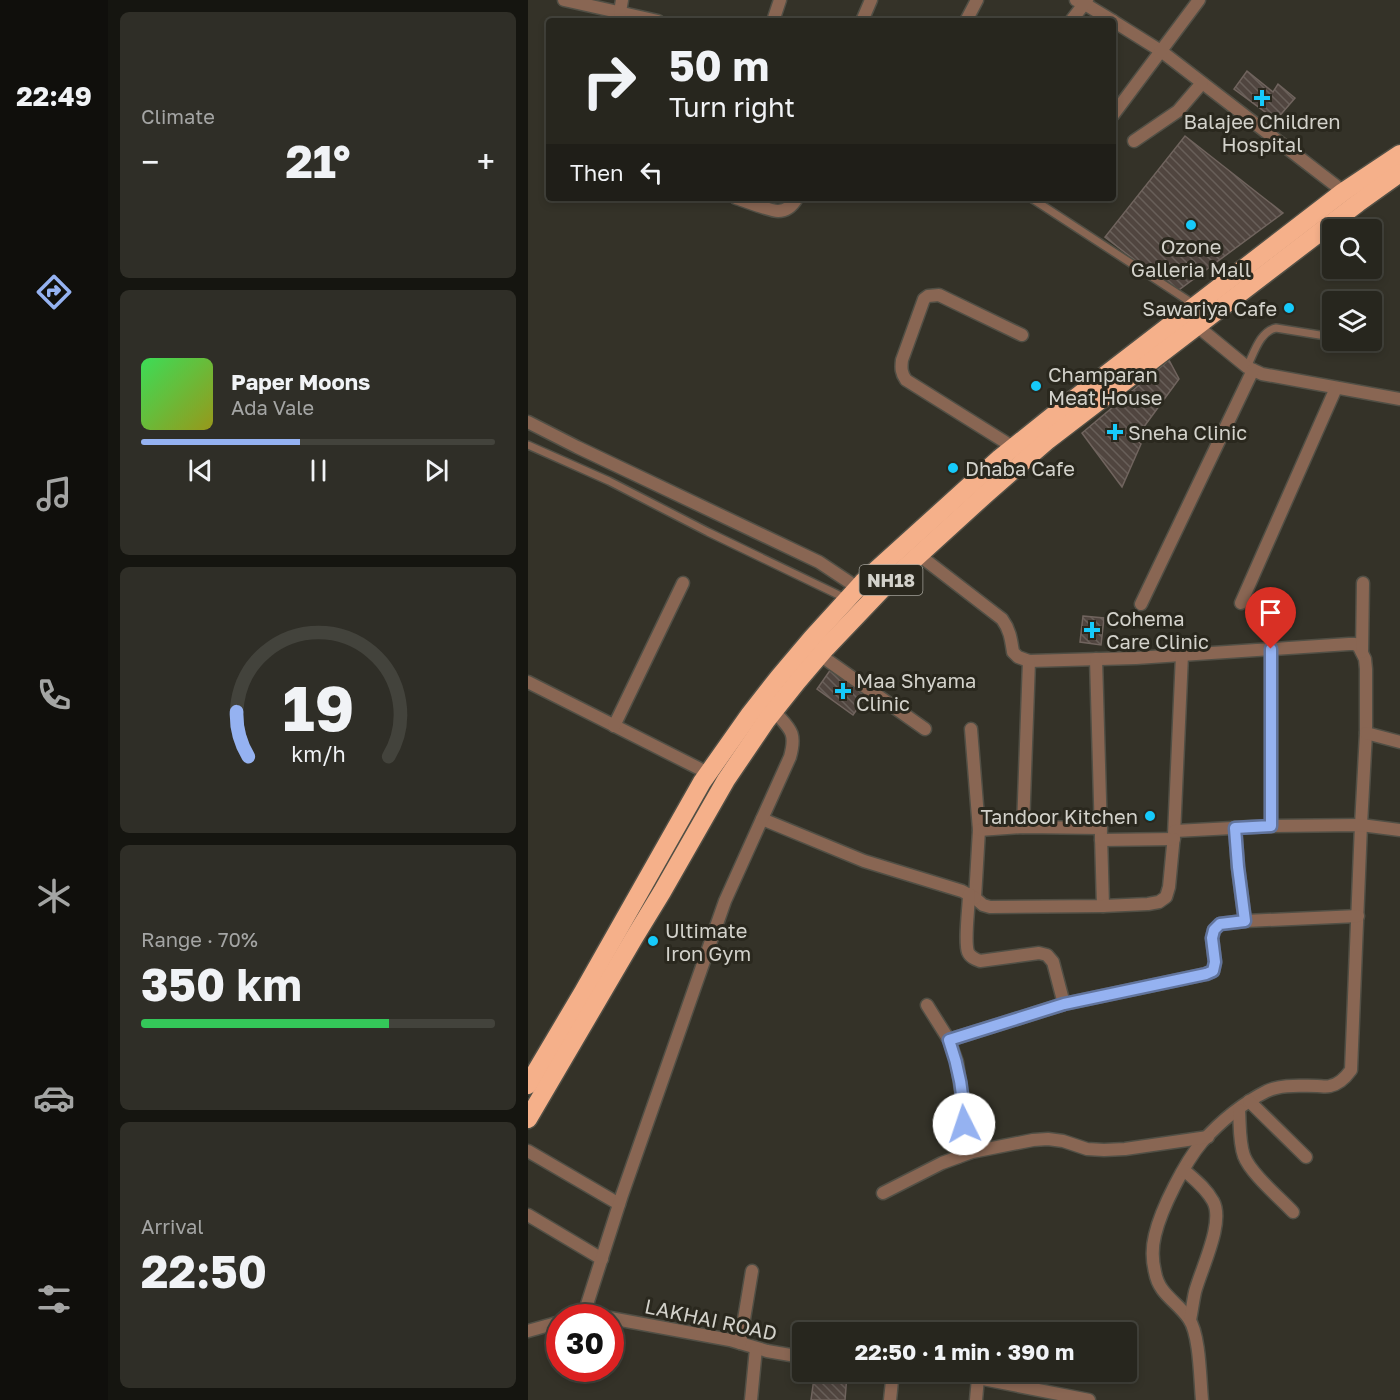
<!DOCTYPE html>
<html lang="en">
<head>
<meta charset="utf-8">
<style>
  :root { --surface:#27261e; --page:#2f2e27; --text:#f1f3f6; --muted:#a4a5a4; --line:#43433c; --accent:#95b2f1 }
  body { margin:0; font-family:"Golos Text",sans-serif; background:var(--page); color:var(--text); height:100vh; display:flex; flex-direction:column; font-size:22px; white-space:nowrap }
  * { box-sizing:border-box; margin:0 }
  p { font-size:20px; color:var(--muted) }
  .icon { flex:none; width:33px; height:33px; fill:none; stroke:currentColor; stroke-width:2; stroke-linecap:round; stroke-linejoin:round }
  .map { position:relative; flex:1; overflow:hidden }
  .side { display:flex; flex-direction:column; gap:12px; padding:12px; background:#151510; width:420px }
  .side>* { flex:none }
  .guide { position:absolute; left:18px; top:18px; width:570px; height:183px; border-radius:6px; box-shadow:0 3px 9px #0003,0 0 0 2px var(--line); background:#27261e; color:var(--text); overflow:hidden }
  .controls { position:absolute; left:794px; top:219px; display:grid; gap:12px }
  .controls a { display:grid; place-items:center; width:60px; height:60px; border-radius:6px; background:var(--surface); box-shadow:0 3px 9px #0003,0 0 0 2px var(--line); font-size:30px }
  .speed { position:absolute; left:18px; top:1304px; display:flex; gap:12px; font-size:30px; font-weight:700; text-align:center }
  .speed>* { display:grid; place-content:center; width:78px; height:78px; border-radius:50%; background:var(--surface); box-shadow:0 3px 9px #0003,0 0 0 2px var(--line); line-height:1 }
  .speed .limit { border:9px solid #d22; background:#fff; color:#111 }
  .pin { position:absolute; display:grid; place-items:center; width:51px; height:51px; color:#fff; margin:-62px -26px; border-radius:50% 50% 50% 0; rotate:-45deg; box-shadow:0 0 6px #0007 }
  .pin .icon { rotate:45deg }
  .me { position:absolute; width:66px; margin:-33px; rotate:356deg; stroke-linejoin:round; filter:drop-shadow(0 0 4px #0008) }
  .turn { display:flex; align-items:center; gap:21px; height:126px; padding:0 24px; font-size:27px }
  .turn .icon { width:78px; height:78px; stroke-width:2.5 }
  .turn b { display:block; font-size:42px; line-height:51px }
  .then { display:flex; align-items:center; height:57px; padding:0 24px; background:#0003; gap:12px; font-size:22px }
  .big { font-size:45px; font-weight:700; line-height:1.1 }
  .side .widget { flex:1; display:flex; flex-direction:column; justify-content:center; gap:9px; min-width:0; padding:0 21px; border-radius:9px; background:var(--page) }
  .side .dial { align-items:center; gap:0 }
  .dial svg { height:156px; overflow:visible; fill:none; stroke:var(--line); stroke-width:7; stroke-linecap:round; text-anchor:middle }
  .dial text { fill:var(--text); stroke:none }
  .song { display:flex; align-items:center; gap:18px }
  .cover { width:72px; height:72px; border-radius:9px; background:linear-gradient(135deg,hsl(130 70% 55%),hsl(60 70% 35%)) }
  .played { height:6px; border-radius:3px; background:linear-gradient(90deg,var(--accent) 45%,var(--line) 45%) }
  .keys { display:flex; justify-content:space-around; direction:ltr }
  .heat { display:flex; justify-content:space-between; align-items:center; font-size:33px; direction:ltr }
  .charge { height:9px; border-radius:4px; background:linear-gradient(90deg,#34c759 70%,var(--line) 0) }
  .trip { position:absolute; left:264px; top:1322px; width:345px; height:60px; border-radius:6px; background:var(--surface); box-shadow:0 3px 9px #0003,0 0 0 2px var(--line); font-weight:700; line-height:60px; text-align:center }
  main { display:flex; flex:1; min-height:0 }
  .menu { display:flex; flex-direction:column; width:108px; justify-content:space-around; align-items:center; background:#100f0c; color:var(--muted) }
  .menu .icon { width:42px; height:42px }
  .menu .on { color:var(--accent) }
  .menu b { font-size:27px; color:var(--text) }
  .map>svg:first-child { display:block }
  .building { fill:url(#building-back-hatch); stroke:#70645e; stroke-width:1.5 }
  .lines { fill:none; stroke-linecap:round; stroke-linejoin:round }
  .lane-casing { stroke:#514f45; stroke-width:10 }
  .street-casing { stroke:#514f45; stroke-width:15 }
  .highway-casing { stroke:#514f45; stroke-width:21 }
  .lane { stroke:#896653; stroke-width:7 }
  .street { stroke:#896653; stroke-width:12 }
  .highway { stroke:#f5b08a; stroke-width:18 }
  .route-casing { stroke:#61749d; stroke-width:15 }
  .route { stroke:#95b2f1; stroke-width:10 }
  .poi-dot { fill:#16cafb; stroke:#2a281e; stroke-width:2 }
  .labels { text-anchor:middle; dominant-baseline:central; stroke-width:6; stroke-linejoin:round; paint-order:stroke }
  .shield { fill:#2a281e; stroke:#a09f97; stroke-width:1.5 }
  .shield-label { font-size:18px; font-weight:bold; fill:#d3d2cb }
  .poi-label { font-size:20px; fill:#d3d2cb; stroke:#2a281e; text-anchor:start }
  .street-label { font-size:20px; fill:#d3d2cb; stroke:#2a281e }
</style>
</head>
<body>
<main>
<nav class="menu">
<b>22:49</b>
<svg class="icon on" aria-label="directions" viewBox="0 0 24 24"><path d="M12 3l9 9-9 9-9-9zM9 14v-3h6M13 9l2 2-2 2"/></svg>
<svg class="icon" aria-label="music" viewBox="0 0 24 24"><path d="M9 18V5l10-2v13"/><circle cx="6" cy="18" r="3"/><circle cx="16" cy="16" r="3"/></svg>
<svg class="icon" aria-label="phone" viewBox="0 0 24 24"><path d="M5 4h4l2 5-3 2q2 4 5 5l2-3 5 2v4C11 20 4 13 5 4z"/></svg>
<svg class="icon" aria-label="climate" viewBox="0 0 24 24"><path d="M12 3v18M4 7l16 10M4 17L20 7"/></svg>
<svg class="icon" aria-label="car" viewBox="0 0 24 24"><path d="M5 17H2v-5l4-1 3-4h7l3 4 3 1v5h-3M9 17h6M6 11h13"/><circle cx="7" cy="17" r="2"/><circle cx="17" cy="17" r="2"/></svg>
<svg class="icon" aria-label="filters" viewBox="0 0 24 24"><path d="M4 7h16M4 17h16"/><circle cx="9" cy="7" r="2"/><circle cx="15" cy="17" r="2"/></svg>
</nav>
<section class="side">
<div class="widget"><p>Climate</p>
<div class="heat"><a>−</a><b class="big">21°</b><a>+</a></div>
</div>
<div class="widget">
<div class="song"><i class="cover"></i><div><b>Paper Moons</b><p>Ada Vale</p></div></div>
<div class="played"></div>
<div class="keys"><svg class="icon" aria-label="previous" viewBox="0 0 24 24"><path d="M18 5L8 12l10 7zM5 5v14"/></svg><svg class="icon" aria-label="pause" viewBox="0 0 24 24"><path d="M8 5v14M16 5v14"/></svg><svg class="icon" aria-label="next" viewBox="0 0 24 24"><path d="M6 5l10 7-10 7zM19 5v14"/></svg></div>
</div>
<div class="widget dial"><svg viewBox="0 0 100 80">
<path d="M14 69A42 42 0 1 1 86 69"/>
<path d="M14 69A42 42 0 0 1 8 46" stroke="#95b2f1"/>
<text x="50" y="56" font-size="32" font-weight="700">19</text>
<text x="50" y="72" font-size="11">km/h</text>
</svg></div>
<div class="widget"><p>Range · 70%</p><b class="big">350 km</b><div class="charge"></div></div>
<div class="widget"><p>Arrival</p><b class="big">22:50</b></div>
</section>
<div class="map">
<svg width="872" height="1400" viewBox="0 0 872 1400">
  <defs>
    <pattern id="building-back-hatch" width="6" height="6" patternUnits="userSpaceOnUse" patternTransform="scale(1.5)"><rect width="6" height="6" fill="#50453f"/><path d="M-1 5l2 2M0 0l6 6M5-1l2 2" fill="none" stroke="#685f59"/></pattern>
  </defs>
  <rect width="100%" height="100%" fill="#343228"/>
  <g class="building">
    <polygon points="719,71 745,92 750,84 767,98 748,120 706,89"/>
    <polygon points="657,136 755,213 648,292 577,237"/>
    <polygon points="641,360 651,379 607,439 613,444 594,487 554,433"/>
    <polygon points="555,616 576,618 573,645 552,642"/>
    <polygon points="303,669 339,695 325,715 289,689"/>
    <polygon points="287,1371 319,1375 317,1400 283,1400"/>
  </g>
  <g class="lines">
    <defs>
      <g id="lane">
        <polyline points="503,198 667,305"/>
        <polyline points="829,340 844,343"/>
        <path d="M 719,367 C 726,353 732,331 748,328 L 804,337"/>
        <polyline points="0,445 81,481 180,532 319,599"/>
      </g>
      <g id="street">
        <polyline points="36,0 130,21"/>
        <polyline points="548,0 557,4 585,21"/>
        <polyline points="92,12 94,0"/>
        <polyline points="245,21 252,0"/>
        <polyline points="334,21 343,0"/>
        <polyline points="438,21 449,0"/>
        <polyline points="543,21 559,0"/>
        <polyline points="585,21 633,51 820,195"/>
        <polyline points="585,115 671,0"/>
        <polyline points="606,141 650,111 674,83"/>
        <path d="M 208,198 C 217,201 242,211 250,211 C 259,211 265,205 269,198"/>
        <polyline points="669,326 719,367 734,374 872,399"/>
        <polyline points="0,422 49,447 291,562 336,592"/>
        <path d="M 485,447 L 378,380 C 373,373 373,368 374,360 L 396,299 L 400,296 L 411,295 L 494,335"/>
        <path d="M 391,555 L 474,619 C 482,630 483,639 485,652 L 490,657 L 501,661 L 608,658 L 821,644 L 827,644 L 831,647 L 837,659 L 838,669 L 838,733 L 833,825 L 823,1070 C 818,1077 812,1084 802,1086 C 798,1087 793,1086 789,1086 C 772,1086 754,1084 739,1091 C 715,1103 692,1122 674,1142 C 657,1162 633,1209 627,1235 C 624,1247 624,1260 627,1272 C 631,1295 649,1301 661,1319 C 672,1335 672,1380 674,1400"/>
        <polyline points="713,603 808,388"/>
        <polyline points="613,604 725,370"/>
        <polyline points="743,649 743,826"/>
        <polyline points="834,652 835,583"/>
        <polyline points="292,655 397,729"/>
        <polyline points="568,659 575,906"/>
        <polyline points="0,682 180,773"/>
        <polyline points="86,726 155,583"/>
        <polyline points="443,729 451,830 447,898 455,905 462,907 575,906 620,904 631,902 638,897 641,887 646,835 654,655"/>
        <polyline points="838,733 872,742"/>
        <polyline points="234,819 336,861 434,891 447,898"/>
        <polyline points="495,827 501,661"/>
        <polyline points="707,828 710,868 717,921"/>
        <polyline points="451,830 495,827 573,828"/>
        <polyline points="647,831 743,826 833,825 872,830"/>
        <polyline points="573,840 646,839"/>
        <path d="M 441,894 C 441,907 436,941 440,952 C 442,957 447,959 452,961 L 511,953 L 519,955 L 525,962 L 536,1004"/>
        <polyline points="399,1005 421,1040 429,1062 436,1112 436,1137 430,1157"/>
        <polyline points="421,1040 536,1004 678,974 685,971 687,962 684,938 686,930 692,924 717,921 830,916"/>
        <polyline points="721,1101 778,1157"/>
        <path d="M 711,1110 C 712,1125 711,1142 716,1156 C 723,1174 752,1198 765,1212"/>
        <polyline points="0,1151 91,1204"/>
        <path d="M 656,1170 C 666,1179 678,1188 685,1201 C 697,1222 673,1269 667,1292 C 665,1301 664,1310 662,1320"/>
        <polyline points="355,1193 414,1163 444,1152 505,1140 520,1139 535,1141 559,1149 576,1150 597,1149 680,1137"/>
        <polyline points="0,1215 74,1259"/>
        <path d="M 55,1317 L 94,1195 L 197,901 L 262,757 C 269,732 262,729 246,711"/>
        <polyline points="82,1318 202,1340 239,1351 274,1357"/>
        <polyline points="0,1331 32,1322"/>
        <polyline points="212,1343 224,1271"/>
        <polyline points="420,1371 450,1378 561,1400"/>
        <polyline points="223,1400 228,1348"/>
        <polyline points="362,1400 365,1371"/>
        <polyline points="448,1400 450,1378"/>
      </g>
      <g id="highway">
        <polyline points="0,1085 55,992 174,782 222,714 251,677 284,638 335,582 472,458 537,406 815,192 872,154"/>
        <polyline points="0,1119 106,938 134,892 198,780 238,721 269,682 298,648 358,585 458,494 520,440 830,203 872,173"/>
      </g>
    </defs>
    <use href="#lane" class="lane-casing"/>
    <use href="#street" class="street-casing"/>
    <use href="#highway" class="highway-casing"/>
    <use href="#lane" class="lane"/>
    <use href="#street" class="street"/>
    <use href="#highway" class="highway"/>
  </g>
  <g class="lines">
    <defs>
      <path id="route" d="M 436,1124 C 436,1095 431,1068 421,1040 L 536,1004 L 678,974 L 685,971 L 687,962 L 684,938 L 686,930 L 692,924 L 717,921 L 710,867 L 707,828 L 743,826 L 743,649"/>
    </defs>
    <use href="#route" class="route-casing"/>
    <use href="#route" class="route"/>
  </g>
  <g class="poi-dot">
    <path d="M731 89h6v6h6v6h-6v6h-6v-6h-6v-6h6z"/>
    <circle cx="663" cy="225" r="6"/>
    <circle cx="761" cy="308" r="6"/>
    <circle cx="508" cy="386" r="6"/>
    <path d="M584 423h6v6h6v6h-6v6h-6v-6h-6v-6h6z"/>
    <circle cx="425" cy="468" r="6"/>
    <path d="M561 621h6v6h6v6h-6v6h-6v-6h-6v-6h6z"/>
    <path d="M312 682h6v6h6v6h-6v6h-6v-6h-6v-6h6z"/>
    <circle cx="622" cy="816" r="6"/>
    <circle cx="125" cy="941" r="6"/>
  </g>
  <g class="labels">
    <rect class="shield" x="331.5" y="565" width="63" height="30" rx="4.5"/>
    <g class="shield-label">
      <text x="363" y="580">NH18</text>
    </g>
    <g class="poi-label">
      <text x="734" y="121" text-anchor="middle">Balajee Children<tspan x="734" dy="23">Hospital</tspan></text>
      <text x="663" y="246" text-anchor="middle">Ozone<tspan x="663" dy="23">Galleria Mall</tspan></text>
      <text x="749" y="308" text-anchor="end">Sawariya Cafe</text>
      <text x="520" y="374">Champaran<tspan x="520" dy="23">Meat House</tspan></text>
      <text x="600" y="432">Sneha Clinic</text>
      <text x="437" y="468">Dhaba Cafe</text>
      <text x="578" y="618">Cohema<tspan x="578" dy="23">Care Clinic</tspan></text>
      <text x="328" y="680">Maa Shyama<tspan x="328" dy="23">Clinic</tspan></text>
      <text x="610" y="816" text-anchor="end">Tandoor Kitchen</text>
      <text x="137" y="930">Ultimate<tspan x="137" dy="23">Iron Gym</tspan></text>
    </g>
    <g class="street-label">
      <text transform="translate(183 1319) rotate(12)">LAKHAI ROAD</text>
    </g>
  </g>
</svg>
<div class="controls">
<a><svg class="icon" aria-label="search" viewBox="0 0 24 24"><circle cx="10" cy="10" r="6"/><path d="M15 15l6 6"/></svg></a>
<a><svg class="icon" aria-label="layers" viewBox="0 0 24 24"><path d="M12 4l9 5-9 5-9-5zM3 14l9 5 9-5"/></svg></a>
</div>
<div class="speed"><div class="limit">30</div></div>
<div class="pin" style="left:743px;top:649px;background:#d93025"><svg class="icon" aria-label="arrive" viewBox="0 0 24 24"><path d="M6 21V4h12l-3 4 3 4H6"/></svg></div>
<svg class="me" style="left:436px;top:1124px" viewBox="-20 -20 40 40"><circle r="19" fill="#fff"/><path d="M0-13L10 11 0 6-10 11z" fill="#95b2f1"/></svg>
<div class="trip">22:50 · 1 min · 390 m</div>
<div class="guide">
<div class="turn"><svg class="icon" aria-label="right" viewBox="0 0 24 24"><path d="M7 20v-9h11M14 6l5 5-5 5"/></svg><div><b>50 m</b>Turn right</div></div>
<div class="then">Then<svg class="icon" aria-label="left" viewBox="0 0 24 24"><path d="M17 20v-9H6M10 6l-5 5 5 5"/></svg></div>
</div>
</div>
</main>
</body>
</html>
